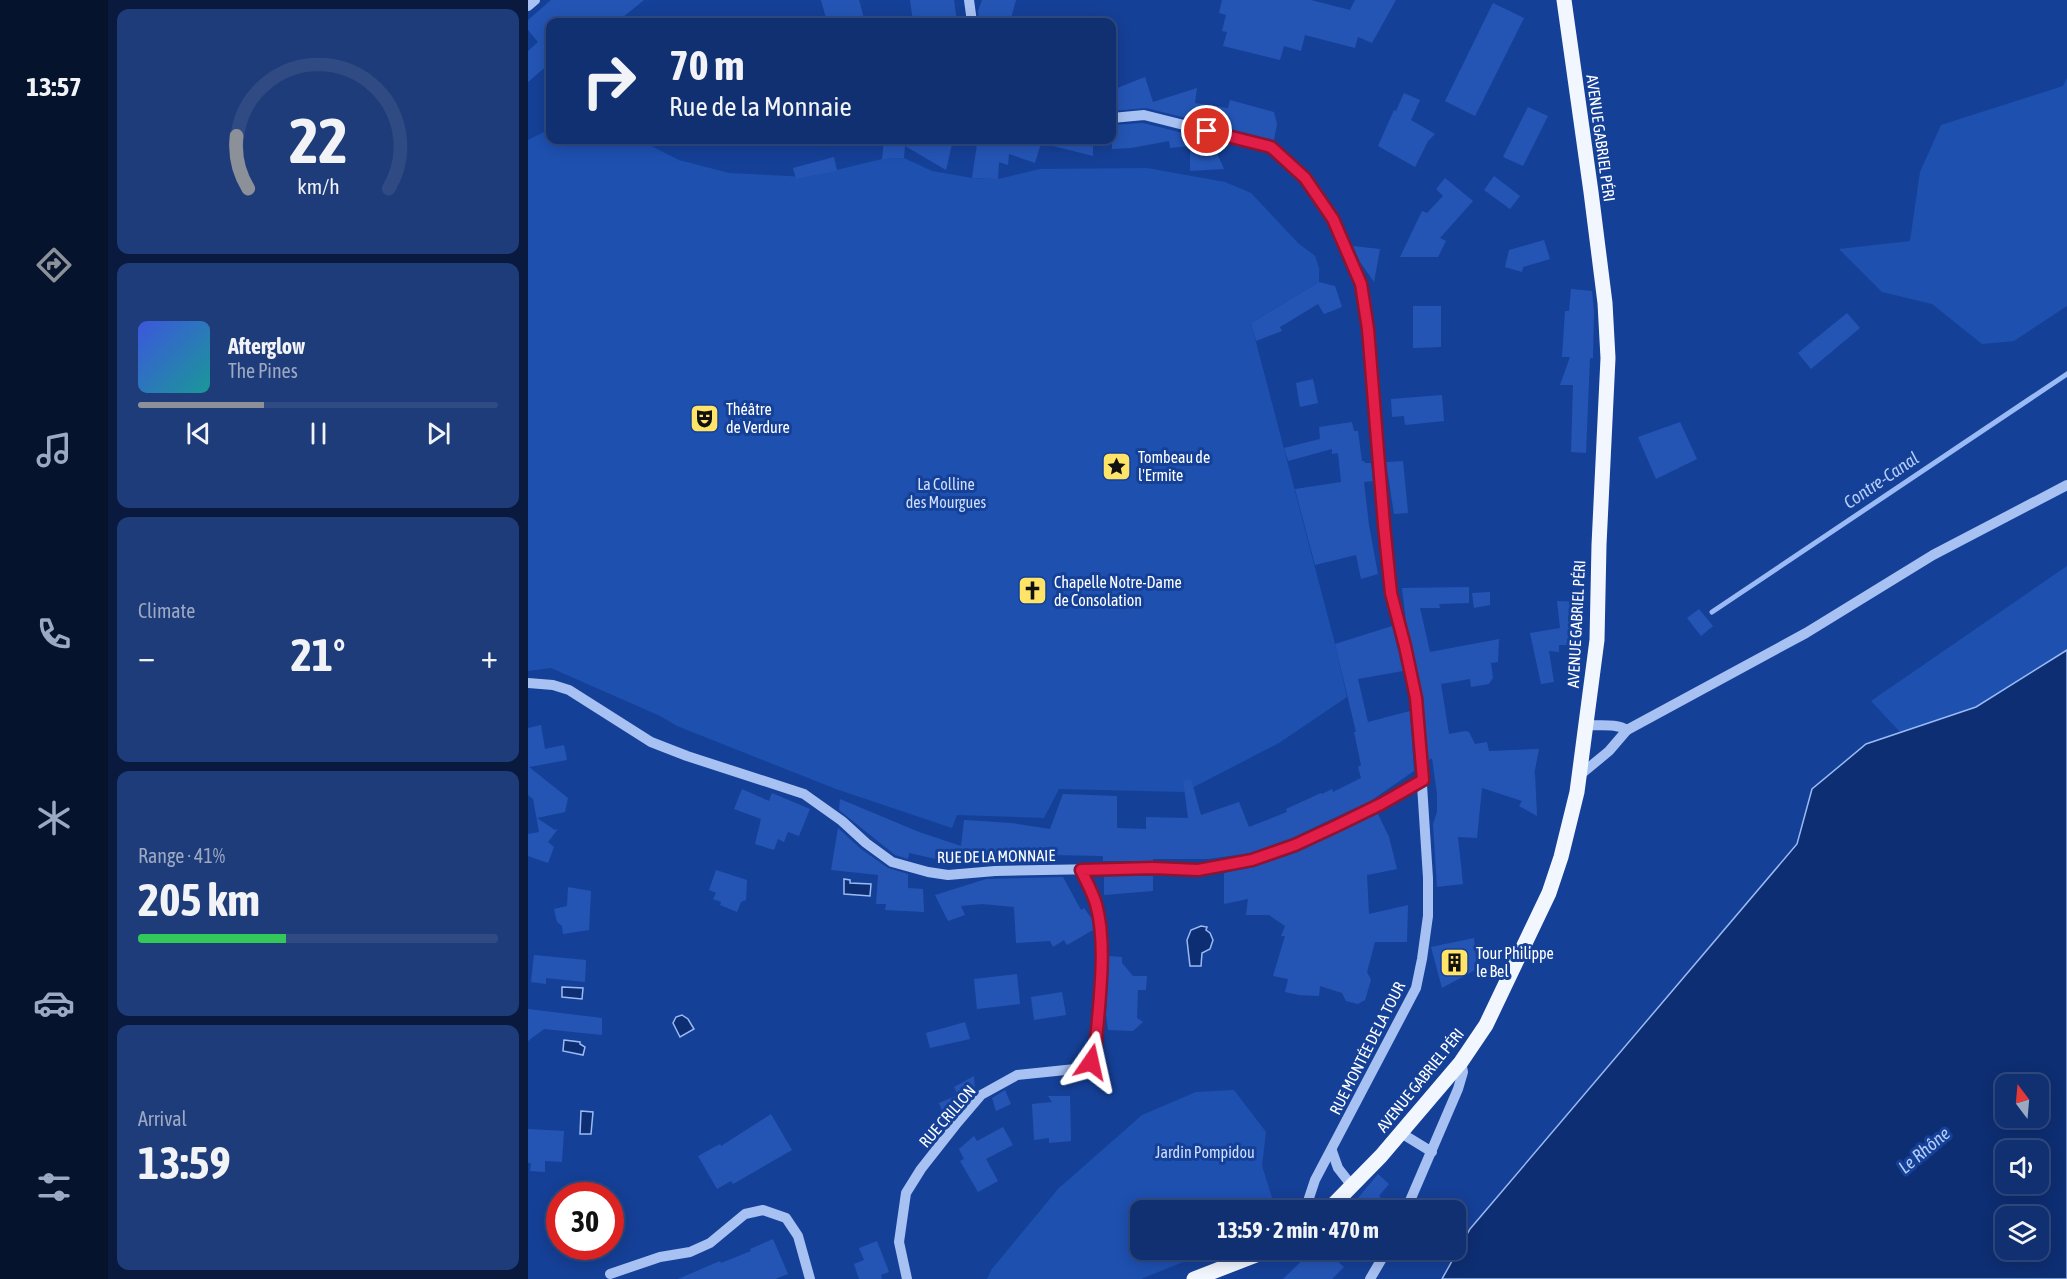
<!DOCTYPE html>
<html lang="en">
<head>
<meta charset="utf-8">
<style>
  :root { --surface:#103071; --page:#1e3c79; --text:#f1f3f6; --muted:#9ca9c3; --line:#304b84; --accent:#8c9099 }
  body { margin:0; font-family:"Asap Condensed",sans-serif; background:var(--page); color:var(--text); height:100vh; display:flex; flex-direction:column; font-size:22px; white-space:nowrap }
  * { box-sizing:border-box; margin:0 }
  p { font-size:20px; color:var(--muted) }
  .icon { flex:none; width:33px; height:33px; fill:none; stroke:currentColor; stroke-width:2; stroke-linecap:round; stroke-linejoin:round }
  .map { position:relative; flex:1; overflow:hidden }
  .details { display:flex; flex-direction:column; gap:9px; padding:9px; background:#091a3e; width:420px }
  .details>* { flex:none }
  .hud { position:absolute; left:18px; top:18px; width:570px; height:126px; border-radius:12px; box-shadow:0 3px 15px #0003,0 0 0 2px var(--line); background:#103071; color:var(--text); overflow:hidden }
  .needle { width:39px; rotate:344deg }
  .tools { position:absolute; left:1467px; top:1074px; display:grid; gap:12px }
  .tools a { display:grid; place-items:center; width:54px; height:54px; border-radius:12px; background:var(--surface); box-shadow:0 3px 15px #0003,0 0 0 2px var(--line); font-size:30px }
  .speed { position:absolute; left:18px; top:1182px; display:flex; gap:12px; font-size:30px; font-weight:700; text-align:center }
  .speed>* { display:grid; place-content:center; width:78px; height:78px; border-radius:50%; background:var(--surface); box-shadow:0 3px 15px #0003,0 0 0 2px var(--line); line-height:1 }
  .speed .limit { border:9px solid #d22; background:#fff; color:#111 }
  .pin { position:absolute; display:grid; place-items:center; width:51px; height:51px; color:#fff; margin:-26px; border:3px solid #fff; border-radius:50%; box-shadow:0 2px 6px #0007 }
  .me { position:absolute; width:66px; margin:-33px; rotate:11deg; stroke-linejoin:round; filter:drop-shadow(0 0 4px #0008) }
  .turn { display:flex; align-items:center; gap:21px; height:126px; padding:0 24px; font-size:27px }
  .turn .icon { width:78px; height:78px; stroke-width:2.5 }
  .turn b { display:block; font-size:42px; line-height:51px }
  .big { font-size:45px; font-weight:700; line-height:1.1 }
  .details .card { flex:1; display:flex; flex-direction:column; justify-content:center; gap:9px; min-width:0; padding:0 21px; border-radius:12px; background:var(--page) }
  .details .dial { align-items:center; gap:0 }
  .dial svg { height:156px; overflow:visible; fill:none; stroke:var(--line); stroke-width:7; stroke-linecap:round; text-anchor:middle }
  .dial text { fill:var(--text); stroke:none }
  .song { display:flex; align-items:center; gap:18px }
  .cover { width:72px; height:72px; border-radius:9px; background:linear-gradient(135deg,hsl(230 70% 55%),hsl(180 70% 35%)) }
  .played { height:6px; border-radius:3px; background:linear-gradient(90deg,var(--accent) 35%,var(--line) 35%) }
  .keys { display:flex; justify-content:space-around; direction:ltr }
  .heat { display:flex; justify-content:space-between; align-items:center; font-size:33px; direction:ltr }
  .charge { height:9px; border-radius:4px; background:linear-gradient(90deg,#34c759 41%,var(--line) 0) }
  .trip { position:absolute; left:602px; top:1200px; width:336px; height:60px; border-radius:12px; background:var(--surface); box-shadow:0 3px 15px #0003,0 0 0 2px var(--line); font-weight:700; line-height:60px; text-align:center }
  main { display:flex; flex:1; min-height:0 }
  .tabs { display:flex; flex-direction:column; width:108px; justify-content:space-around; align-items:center; background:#06132d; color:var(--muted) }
  .tabs .icon { width:42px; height:42px }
  .tabs .selected { color:var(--accent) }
  .tabs b { font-size:27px; color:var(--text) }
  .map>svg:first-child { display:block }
  .green { fill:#1e50b0 }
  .water { fill:#0e2e73; stroke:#99baf4; stroke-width:1.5; fill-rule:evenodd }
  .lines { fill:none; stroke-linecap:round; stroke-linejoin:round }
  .stream { stroke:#99baf4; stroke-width:5 }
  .building { fill:#2455b5 }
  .minor { stroke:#a7c1f2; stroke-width:10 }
  .major { stroke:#f2f6ff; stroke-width:15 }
  .route-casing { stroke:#92132f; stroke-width:15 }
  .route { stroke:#e11d48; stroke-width:10 }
  .labels { text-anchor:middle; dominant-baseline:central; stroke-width:6; stroke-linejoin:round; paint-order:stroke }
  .street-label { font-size:16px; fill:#fff; stroke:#154097 }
  .poi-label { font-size:16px; fill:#fff; stroke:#154097; text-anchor:start }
  .park-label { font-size:16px; fill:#cfdefc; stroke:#154097 }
  .water-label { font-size:18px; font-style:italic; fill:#b3ccf8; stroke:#154097 }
</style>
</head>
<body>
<main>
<nav class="tabs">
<b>13:57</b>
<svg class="icon selected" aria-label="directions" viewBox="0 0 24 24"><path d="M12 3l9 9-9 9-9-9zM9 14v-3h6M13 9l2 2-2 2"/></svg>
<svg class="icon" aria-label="music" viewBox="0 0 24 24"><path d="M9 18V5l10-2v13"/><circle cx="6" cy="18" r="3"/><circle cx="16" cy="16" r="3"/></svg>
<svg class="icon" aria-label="phone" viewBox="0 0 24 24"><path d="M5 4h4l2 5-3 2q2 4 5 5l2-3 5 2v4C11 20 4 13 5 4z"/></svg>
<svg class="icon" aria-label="climate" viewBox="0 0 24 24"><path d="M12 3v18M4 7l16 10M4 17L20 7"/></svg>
<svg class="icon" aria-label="car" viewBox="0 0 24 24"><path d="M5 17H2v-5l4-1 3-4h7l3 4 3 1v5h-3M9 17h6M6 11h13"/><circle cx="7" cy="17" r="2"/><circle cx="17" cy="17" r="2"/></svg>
<svg class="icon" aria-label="filters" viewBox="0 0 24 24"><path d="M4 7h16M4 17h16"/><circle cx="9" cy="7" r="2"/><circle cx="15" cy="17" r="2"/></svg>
</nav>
<section class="details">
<div class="card dial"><svg viewBox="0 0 100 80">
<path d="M14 69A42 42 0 1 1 86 69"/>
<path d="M14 69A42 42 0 0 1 8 42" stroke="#8c9099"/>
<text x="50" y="56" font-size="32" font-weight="700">22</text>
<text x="50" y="72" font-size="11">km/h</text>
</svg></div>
<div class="card">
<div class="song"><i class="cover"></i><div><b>Afterglow</b><p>The Pines</p></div></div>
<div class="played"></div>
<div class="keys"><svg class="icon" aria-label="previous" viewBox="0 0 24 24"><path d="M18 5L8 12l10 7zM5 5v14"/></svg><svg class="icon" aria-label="pause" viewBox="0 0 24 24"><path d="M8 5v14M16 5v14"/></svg><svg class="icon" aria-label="next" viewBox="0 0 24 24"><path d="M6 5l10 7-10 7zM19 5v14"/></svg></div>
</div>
<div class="card"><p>Climate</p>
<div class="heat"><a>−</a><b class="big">21°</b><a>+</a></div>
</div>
<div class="card"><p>Range · 41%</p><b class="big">205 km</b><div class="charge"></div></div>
<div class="card"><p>Arrival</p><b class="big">13:59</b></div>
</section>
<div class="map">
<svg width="1539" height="1279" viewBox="0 0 1539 1279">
  <rect width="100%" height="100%" fill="#154097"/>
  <g class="green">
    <polygon points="1539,78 1539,306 1486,341 1454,344 1404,304 1354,292 1311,249 1382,241 1392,172 1413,125 1535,86"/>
    <polygon points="22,129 22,140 111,140 151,160 201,173 279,177 354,159 376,158 404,171 444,178 470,179 512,169 619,168 697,182 723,193 770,243 787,256 791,268 791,282 723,323 807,644 819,697 751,743 656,792 531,789 516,818 429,815 424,828 308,789 149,726 132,716 23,668 0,671 0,140"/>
    <polygon points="1539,566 1539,650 1448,707 1373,733 1343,701"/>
    <polygon points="706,1090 738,1132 734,1166 748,1210 612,1210 612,1250 685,1250 613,1279 459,1279 464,1269 530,1189 614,1115 668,1092"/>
  </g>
  <g class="water">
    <path d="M 1539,650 L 1539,1279 L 914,1279 L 942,1229 L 1269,844 L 1284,789 L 1338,744 L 1448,707 ZM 1510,1084 L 1510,1118 L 1478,1118 L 1478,1084 ZM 1510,1150 L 1510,1184 L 1478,1184 L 1478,1150 ZM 1510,1216 L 1510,1250 L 1478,1250 L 1478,1216 Z"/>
    <polygon points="316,879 322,880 322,883 343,884 342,896 316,894"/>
    <polygon points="673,926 679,927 678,930 682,933 685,940 682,949 674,953 673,966 662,966 659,940 663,930"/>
    <polygon points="34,987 55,988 54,999 34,997"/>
    <polygon points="154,1015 160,1019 166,1029 152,1037 145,1023 148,1017"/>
    <polygon points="36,1040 52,1042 52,1044 57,1047 55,1055 35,1051"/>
    <polygon points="53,1111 65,1112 63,1134 52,1134"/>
  </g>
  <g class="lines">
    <polyline class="stream" points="1184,612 1539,374"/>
  </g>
  <g class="building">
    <polygon points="23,0 116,0 89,22 22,22 22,63 0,82 0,51 10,42 0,30 0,20"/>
    <polygon points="293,0 331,0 337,22 299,22"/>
    <polygon points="382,0 426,0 429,22 385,22"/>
    <polygon points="454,0 488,0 482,22 451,22 450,11"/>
    <polygon points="694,0 783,0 822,10 827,0 868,0 844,43 830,37 827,48 777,35 773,51 756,46 752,60 695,46 699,32 694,31 698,15 691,13"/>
    <polygon points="965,3 996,18 947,116 917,101"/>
    <polygon points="617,77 625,102 669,88 667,103 700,108 702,100 746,112 749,124 746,140 618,108 584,111 584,90"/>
    <polygon points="876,93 892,100 883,120 907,134 900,141 887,167 850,146 866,110 868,111"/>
    <polygon points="1000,107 1020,116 995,166 975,157"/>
    <polygon points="615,123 687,141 687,149 696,169 662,171 662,146 642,148 641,141 603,148 584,149 584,125"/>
    <polygon points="356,140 425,140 418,170 377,146 376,158 354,159"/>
    <polygon points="444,140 514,140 507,163 481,154 480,165 471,162 470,179 444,178 449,144 444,142"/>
    <polygon points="518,140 565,140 565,156 517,144"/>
    <polygon points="306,157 309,171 268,179 265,168"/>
    <polygon points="966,176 992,196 982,209 956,190"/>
    <polygon points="917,178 945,201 912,238 918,241 910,257 872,257 894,211 899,213 915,196 908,189"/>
    <polygon points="1016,240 1022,259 995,267 994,272 977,267 981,250"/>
    <polygon points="825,246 852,249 846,282 832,262"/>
    <polygon points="791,282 807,286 814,307 796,314 790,304 752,327 754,331 728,341 723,323"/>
    <polygon points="1043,289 1064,291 1066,312 1065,358 1062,358 1058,453 1043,452 1045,385 1032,385 1042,357 1034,357 1037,311 1041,311"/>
    <polygon points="885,306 913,306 913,347 885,348"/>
    <polygon points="1319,313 1332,328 1283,369 1270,353"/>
    <polygon points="785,379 790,403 772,407 768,383"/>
    <polygon points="914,395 916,421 877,425 876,416 864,417 863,399"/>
    <polygon points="824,422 826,431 830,431 834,461 836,461 837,463 843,463 845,481 836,482 841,525 850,574 833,579 828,555 787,565 767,489 813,482 810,453 804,454 804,449 760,461 756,448 792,439 791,427"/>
    <polygon points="1152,422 1169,459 1128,479 1110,437"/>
    <polygon points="875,461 880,513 866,514 858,462"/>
    <polygon points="507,581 515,592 504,600 496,589"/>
    <polygon points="941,587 941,603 911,604 912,608 892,608 902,652 971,639 970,662 963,663 965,678 961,684 943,687 942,679 913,684 921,734 937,731 941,732 947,744 959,742 961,751 1011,749 1006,775 1007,773 1009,816 991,806 994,801 954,788 949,838 930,837 935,884 909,887 905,824 909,812 909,794 904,758 900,761 895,697 878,622 874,588"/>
    <polygon points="962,592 962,605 946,608 944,593"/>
    <polygon points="1029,601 1056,602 1053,645 1031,645 1031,652 1021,651 1026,682 1013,684 1002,633 1032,628"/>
    <polygon points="1171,609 1185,626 1173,636 1159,618"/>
    <polygon points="864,626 875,671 830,679 840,722 882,711 886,771 844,800 764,838 722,853 681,859 625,859 625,861 575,861 575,856 524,855 528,862 431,864 381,853 380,859 367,855 311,810 312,799 391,832 433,846 436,820 483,823 522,829 535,794 589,796 589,828 618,829 618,817 660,818 655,780 663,779 673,815 711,802 721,827 759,812 758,809 793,793 794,794 804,789 805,792 833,778 830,767 833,765 826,732 828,732 807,644"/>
    <polygon points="13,725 17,749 36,745 39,760 1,767 40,798 37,812 9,818 27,830 30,829 20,842 26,847 20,863 0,856 0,834 11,832 5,799 0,795 0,728"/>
    <polygon points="214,789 241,801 244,793 282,809 271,836 260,832 256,842 250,839 246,850 227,844 233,819 206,809"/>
    <polygon points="850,814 861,837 869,869 839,875 841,914 880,905 879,942 847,942 839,972 843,980 837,1000 830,1004 818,1001 814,993 792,986 791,996 771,995 757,992 760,979 745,976 757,936 753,936 757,926 741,915 718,915 720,899 696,904 696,873 726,867 770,852"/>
    <polygon points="310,828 333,849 360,868 380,874 380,888 395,889 396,912 357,910 358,904 348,904 350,875 303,870"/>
    <polygon points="188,870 219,880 218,900 213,902 209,912 192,905 193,902 185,899 188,893 181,890"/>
    <polygon points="576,876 625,876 625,891 576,895"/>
    <polygon points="535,877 553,910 556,908 564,919 565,930 539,945 536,940 525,947 522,941 488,943 486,907 454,904 433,906 437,915 420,921 407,895 458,879"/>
    <polygon points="40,887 63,891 61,930 35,934 34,926 29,922 26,909 39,906"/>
    <polygon points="946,938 949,969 914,988 903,947"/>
    <polygon points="6,955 58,960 57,982 18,978 18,984 3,982"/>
    <polygon points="581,956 594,957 594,963 605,976 619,976 618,990 610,990 609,1018 615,1022 605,1031 580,1030 578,1014"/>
    <polygon points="489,974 492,1004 449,1009 446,979"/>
    <polygon points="534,992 538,1015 506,1020 503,997"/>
    <polygon points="0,1009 74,1018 74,1035 16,1029 0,1041"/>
    <polygon points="437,1022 442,1039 402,1048 398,1033"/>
    <polygon points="446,1076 447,1090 419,1124 411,1103 430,1095 426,1087"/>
    <polygon points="477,1090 483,1104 468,1111 464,1098"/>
    <polygon points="520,1096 542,1096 543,1141 521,1143 521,1138 506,1140 504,1104 524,1102"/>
    <polygon points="243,1114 264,1150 205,1184 203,1181 189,1189 170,1156 192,1144 193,1146"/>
    <polygon points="475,1127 485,1145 458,1159 470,1181 450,1192 432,1161 436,1159 431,1149 446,1136 449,1141"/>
    <polygon points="0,1129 36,1131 34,1162 17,1161 17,1172 2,1171 3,1163 0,1163"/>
    <polygon points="850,1174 861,1184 851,1196 854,1199 845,1210 820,1210"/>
    <polygon points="245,1239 260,1274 247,1279 150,1279 192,1261 193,1263 223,1251 222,1249"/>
    <polygon points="349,1241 361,1272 353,1275 354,1279 331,1279 326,1264 336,1260 331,1248"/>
    <polygon points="785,1250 816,1250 807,1259 816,1267 804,1279 755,1279"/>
  </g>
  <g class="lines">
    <g class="minor">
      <polyline points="441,0 444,22"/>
      <polyline points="0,6 7,0"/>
      <polyline points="584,118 616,115 743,147 777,178 805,219 833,284 840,329 856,525 863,593 877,646 888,698 890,723 900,878 900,916 894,959 888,988 787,1180 781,1198 782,1210"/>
      <polyline points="0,683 25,685 41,690 123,742 159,756 276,794 314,821 338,843 364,862 400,872 420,875 467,871 625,868 670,870 724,860 767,845 808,826 853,804 895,780"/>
      <path d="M 1059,725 C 1073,726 1088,723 1099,730"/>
      <polyline points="1052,775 1081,751 1099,730 1278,633 1405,555 1539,485"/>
      <polyline points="873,1133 904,1152"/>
      <polyline points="804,1151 810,1168 824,1186"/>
      <polyline points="878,1210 930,1089 935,1072 933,1062"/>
      <polyline points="82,1274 132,1257 162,1252 182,1243 217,1214 235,1210 258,1218 270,1236 282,1279"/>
      <path d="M 379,1279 L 371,1242 L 378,1193 L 393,1169 L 430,1122 L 453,1095 L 489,1075 L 557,1068 L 563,1062 L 567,1054 C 570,1010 580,947 568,904 C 565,893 558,881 553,870"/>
      <polyline points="842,1279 859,1250"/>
    </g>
    <g class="major">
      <polyline points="800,1210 853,1156 933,1062 958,1025 1021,893 1033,857 1049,792 1069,640 1071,545 1080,358 1077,303 1063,192 1036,0"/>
      <polyline points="666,1279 741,1250"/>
    </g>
  </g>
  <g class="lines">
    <defs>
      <path id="route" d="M 563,1062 L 567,1054 C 570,1010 580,946 568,904 C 565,893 558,881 553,870 L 625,868 L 670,870 L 724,860 L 767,845 L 808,826 L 853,804 L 895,780 L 888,698 L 877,646 L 863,593 L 856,525 L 840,329 L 833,284 L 805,219 L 777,178 L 743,147 L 679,131"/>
    </defs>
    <use href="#route" class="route-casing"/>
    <use href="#route" class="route"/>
  </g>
  <defs>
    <symbol id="theatre-square" viewBox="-11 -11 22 22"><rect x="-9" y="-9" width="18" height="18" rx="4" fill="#ffe468" stroke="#154097"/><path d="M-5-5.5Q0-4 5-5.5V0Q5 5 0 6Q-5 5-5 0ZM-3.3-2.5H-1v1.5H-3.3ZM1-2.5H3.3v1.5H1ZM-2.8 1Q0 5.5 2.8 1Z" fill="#111"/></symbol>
    <symbol id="sight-square" viewBox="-11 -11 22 22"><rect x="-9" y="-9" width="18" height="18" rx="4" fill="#ffe468" stroke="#154097"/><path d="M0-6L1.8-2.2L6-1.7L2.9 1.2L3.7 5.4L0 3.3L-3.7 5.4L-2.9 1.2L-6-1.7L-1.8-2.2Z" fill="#111"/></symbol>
    <symbol id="church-square" viewBox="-11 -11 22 22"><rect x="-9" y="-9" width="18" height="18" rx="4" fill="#ffe468" stroke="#154097"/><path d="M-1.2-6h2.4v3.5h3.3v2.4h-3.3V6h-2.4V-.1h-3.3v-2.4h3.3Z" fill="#111"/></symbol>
    <symbol id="building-square" viewBox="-11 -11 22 22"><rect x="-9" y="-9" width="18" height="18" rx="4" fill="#ffe468" stroke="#154097"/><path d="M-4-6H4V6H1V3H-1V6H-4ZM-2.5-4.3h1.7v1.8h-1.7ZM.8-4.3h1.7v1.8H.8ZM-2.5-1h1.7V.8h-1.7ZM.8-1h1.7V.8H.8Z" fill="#111"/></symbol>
  </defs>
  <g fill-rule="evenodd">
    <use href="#theatre-square" x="160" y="402" width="33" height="33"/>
    <use href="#sight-square" x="572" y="450" width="33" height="33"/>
    <use href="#church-square" x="488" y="574" width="33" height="33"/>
    <use href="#building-square" x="910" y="946" width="33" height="33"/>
  </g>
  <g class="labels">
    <g class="street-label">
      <text transform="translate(1073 138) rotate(82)">AVENUE GABRIEL PÉRI</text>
      <text transform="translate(1048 624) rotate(-87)">AVENUE GABRIEL PÉRI</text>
      <text transform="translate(468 856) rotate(-1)">RUE DE LA MONNAIE</text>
      <text transform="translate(839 1048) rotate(-63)">RUE MONTÉE DE LA TOUR</text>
      <text transform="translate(892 1080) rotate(-51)">AVENUE GABRIEL PÉRI</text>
      <text transform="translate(419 1116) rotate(-49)">RUE CRILLON</text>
    </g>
    <g class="poi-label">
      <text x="198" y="409">Théâtre<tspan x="198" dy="18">de Verdure</tspan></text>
      <text x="610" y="457">Tombeau de<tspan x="610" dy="18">l'Ermite</tspan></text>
      <text x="526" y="582">Chapelle Notre-Dame<tspan x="526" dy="18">de Consolation</tspan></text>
      <text x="948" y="953">Tour Philippe<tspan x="948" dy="18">le Bel</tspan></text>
    </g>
    <g class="park-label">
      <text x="418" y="484">La Colline<tspan x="418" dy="18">des Mourgues</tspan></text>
      <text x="677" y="1152">Jardin Pompidou</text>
    </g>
    <g class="water-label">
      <text transform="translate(1353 480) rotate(-34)">Contre-Canal</text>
      <text transform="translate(1396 1150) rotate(-40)">Le Rhône</text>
    </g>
  </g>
</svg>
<div class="tools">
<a><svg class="needle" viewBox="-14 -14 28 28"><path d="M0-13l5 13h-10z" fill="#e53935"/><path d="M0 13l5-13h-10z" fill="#9ca9c3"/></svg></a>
<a><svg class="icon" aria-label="sound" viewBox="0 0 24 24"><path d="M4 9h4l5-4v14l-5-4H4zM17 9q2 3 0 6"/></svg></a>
<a><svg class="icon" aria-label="layers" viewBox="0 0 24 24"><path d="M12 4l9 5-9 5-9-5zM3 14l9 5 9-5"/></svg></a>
</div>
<div class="speed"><div class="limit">30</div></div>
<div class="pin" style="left:679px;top:131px;background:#d93025"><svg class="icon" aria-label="arrive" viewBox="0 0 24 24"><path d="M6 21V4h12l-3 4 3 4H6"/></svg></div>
<svg class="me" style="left:563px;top:1062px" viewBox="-20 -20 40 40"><path d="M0-17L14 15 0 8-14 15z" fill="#e11d48" stroke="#fff" stroke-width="4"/></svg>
<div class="trip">13:59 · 2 min · 470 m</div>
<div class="hud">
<div class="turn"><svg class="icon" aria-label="right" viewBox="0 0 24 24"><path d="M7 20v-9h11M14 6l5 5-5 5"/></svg><div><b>70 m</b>Rue de la Monnaie</div></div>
</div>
</div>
</main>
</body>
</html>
